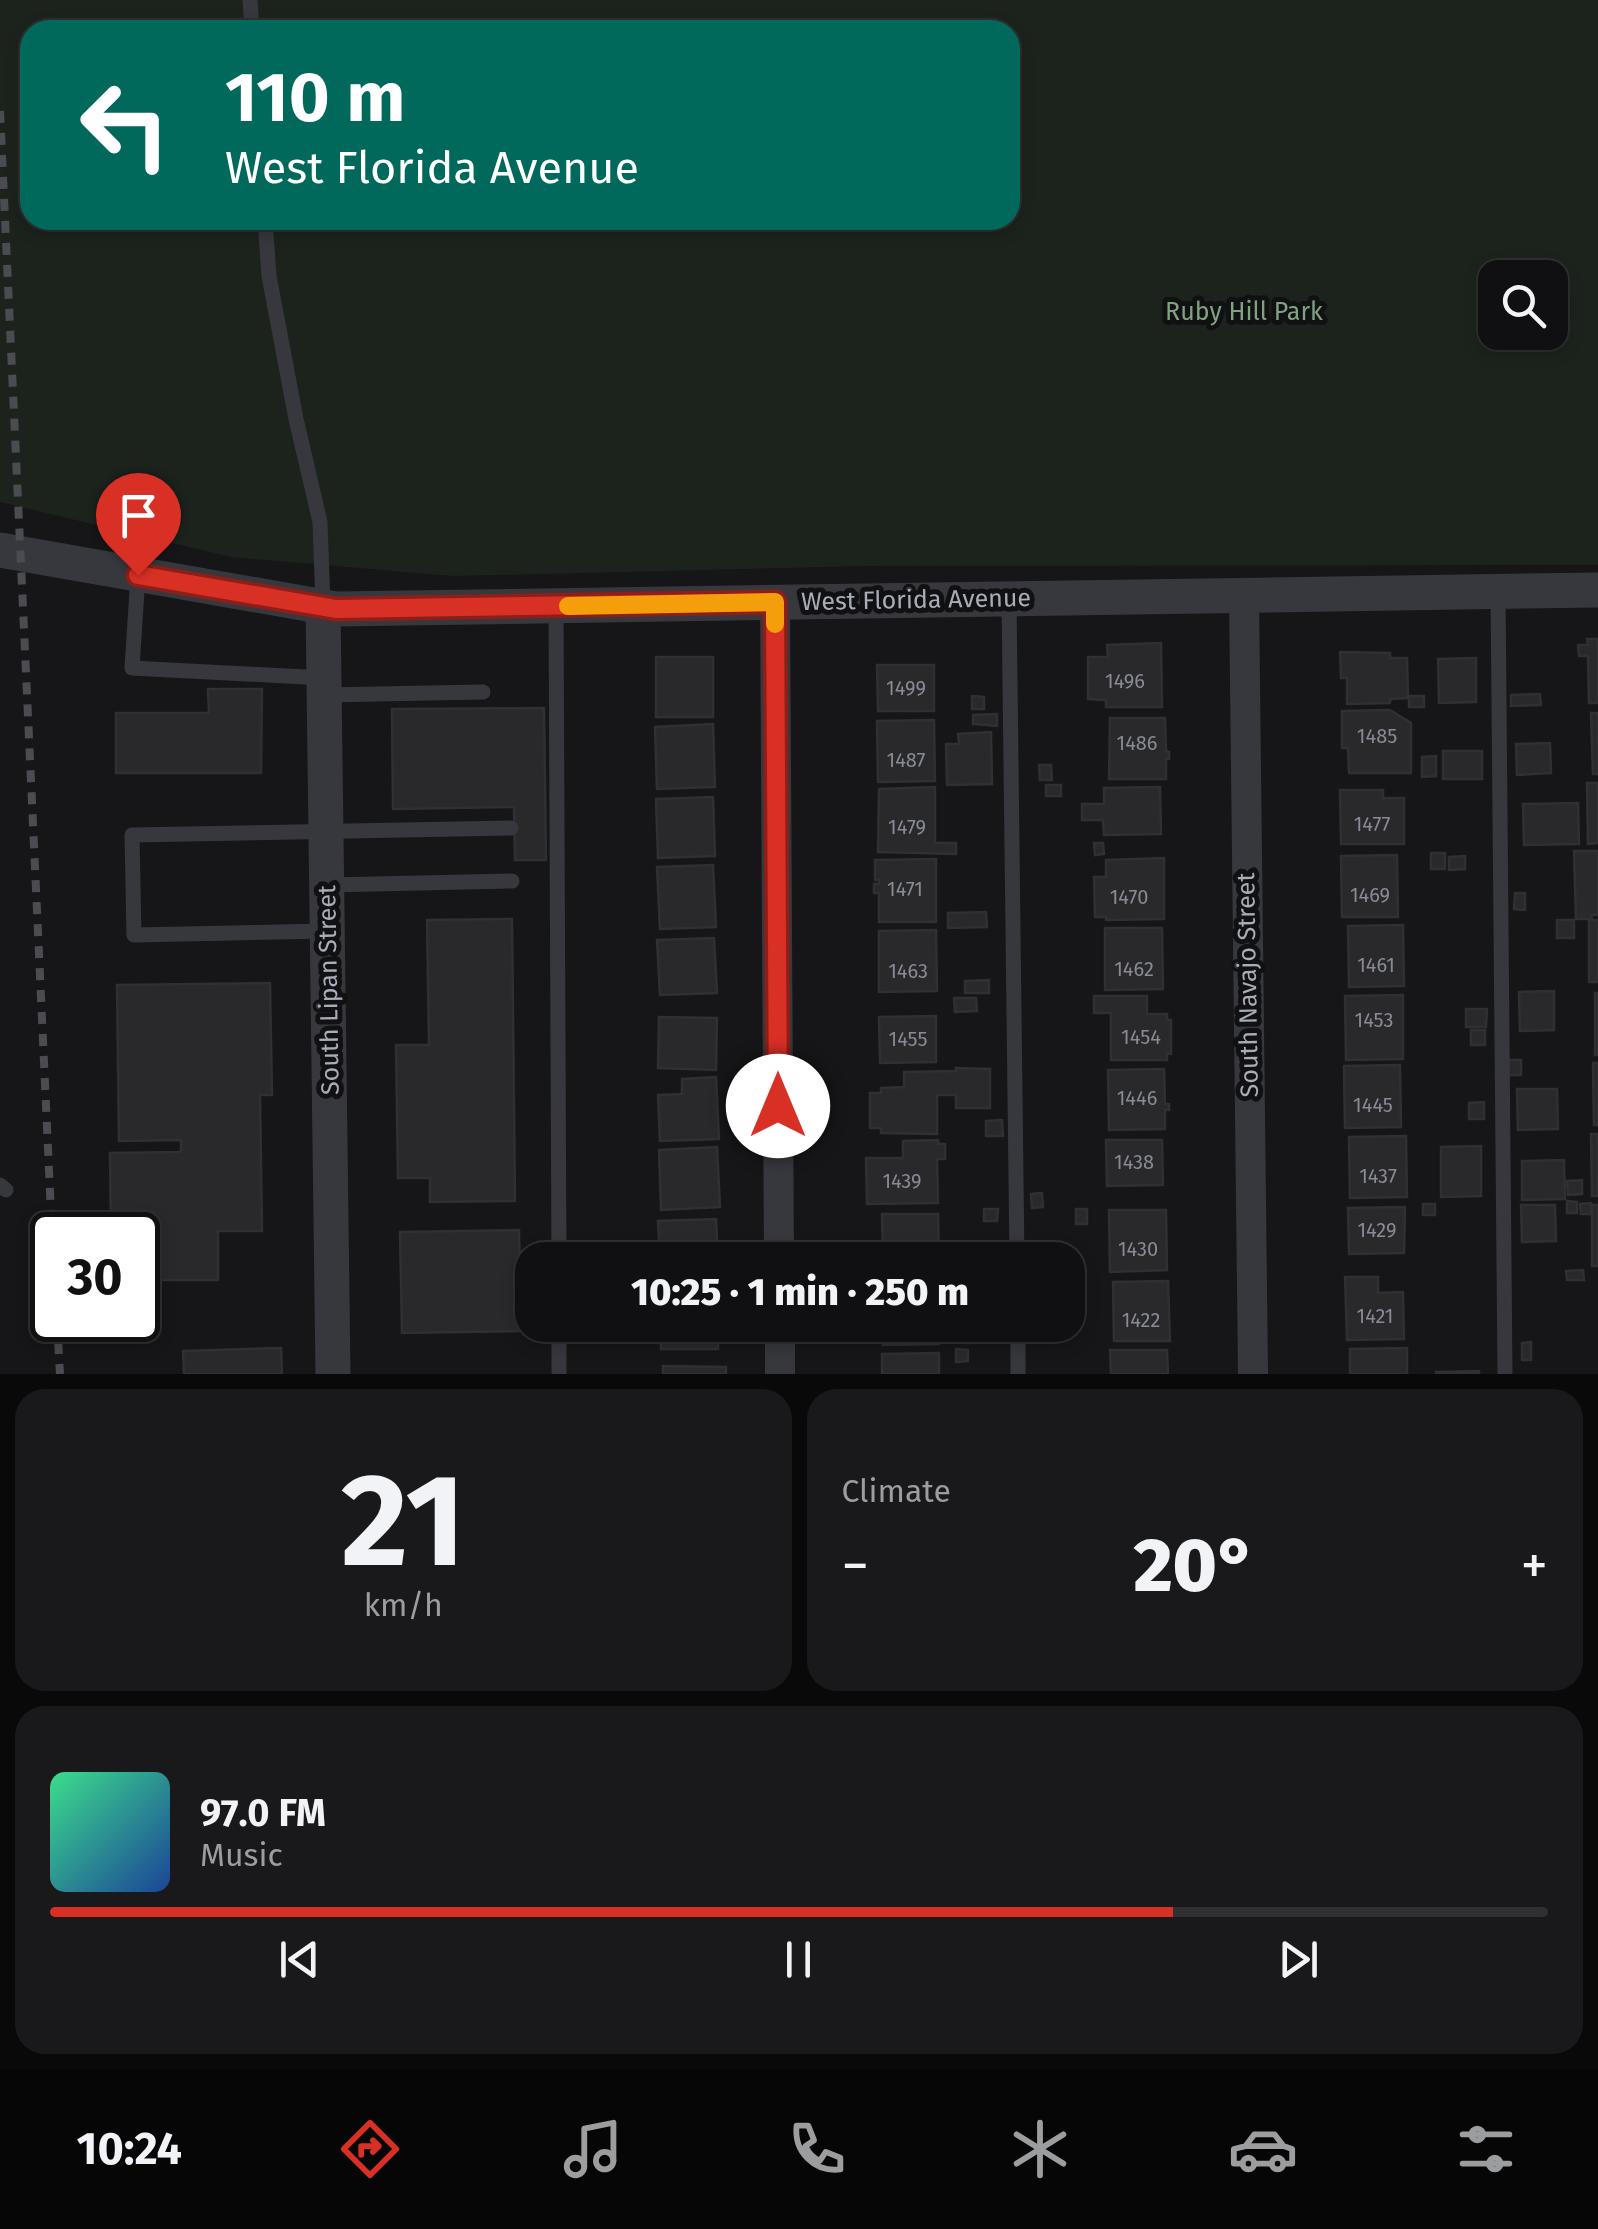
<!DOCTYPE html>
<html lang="en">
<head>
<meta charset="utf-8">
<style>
  :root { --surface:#101012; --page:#19191b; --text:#f1f3f6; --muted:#9c9d9f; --line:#303032; --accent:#d93025 }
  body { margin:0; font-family:"Fira Sans",sans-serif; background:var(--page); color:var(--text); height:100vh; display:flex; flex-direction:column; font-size:38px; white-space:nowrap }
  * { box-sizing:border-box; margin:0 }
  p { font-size:32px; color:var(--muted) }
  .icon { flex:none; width:55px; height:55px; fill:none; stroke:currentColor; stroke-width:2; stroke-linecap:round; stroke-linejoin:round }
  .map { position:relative; height:1374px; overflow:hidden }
  .details { display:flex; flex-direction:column; gap:15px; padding:15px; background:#09090a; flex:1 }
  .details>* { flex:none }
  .hud { position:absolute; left:20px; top:20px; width:1000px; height:210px; border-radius:30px; box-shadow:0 5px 15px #0003,0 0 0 2px var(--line); background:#00695c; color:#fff; overflow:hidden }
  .fabs { position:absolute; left:1478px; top:260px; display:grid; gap:20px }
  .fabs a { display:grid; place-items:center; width:90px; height:90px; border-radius:20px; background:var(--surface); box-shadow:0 5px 15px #0003,0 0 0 2px var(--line); font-size:50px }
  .speed { position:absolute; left:30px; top:1212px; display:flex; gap:20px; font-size:50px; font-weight:700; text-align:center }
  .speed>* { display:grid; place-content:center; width:130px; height:130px; border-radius:50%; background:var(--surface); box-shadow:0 5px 15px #0003,0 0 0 2px var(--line); line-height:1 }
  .speed .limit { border:5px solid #111; border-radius:15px; background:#fff; color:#111 }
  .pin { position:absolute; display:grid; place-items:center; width:85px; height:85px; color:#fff; margin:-102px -42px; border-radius:50% 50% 50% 0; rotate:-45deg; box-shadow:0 0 10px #0007 }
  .pin .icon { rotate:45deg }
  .me { position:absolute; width:110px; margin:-55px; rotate:0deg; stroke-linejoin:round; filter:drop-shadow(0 0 8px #0008) }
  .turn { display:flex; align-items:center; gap:35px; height:210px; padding:0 40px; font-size:45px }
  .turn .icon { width:130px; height:130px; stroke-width:2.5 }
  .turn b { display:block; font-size:70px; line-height:85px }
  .big { font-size:75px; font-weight:800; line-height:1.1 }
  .details .card { flex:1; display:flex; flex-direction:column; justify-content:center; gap:15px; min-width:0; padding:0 35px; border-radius:30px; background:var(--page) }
  .details .dial { align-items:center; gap:0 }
  .dial b { font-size:130px; line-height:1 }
  .song { display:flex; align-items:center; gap:30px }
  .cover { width:120px; height:120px; border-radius:15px; background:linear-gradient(135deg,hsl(150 70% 55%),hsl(220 70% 35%)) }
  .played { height:10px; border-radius:5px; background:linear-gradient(90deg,var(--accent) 75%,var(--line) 75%) }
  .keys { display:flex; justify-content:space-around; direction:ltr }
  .heat { display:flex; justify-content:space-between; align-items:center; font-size:55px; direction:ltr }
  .details .tiles { flex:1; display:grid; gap:15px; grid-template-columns:1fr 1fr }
  .card:last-child { grid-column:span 2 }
  .trip { position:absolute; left:515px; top:1242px; width:570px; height:100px; border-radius:30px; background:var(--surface); box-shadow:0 5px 15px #0003,0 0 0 2px var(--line); font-weight:800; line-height:100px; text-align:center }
  .tab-bar { display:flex; height:160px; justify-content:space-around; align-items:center; background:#060607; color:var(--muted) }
  .tab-bar .icon { width:70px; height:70px }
  .tab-bar .current { color:var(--accent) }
  .tab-bar b { font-size:45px; color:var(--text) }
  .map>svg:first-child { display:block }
  .green { fill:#1c231d; fill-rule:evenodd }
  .building { fill:#29292c; stroke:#303034; stroke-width:2.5 }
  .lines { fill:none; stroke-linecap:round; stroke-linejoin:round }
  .service { stroke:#37383d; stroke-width:15 }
  .minor { stroke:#37383d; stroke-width:30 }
  .tertiary { stroke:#37383d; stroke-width:35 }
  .rail { stroke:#4a4c52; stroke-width:8; stroke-dasharray:12 10; stroke-linecap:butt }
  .route-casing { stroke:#8d1f18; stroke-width:25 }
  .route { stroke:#d93025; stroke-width:18 }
  .slow { stroke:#f59e0b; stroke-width:18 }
  .labels { text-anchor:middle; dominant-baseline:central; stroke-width:10; stroke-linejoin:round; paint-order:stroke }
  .number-label { font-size:20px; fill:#888b94 }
  .park-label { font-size:25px; fill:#7fa381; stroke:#111113 }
  .street-label { font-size:25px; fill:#a8adb8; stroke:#111113 }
</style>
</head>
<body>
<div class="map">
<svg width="1598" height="1374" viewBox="0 0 1598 1374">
  <rect width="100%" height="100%" fill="#161618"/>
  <path class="green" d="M 0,0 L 1598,0 L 1598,565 L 862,566 L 453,576 L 231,557 L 0,502 ZM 30,30 L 1010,30 L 1010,220 L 30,220 ZM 1495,278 L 1550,278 L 1550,332 L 1495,332 Z"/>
  <g class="building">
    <polygon points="1587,639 1598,639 1598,703 1589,703 1588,656 1579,656 1578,645 1588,645"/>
    <polygon points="1161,643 1162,707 1106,707 1106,700 1088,699 1088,657 1108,657 1107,645"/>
    <polygon points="1340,652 1390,653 1390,658 1407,658 1408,698 1390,699 1390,703 1347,704 1347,678 1341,678"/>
    <rect x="656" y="657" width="57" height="60"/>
    <polygon points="1476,658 1476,702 1439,703 1438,659"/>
    <polygon points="877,665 934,665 934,711 878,711"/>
    <polygon points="208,689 262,689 261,773 116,773 116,713 209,713"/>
    <polygon points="1540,694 1541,705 1511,706 1511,695"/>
    <polygon points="972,696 984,697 984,709 972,709"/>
    <rect x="1409" y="696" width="15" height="11"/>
    <polygon points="544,708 546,860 515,860 514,807 393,809 392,709"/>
    <polygon points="1390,710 1411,723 1411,773 1349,773 1348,748 1342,748 1342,711"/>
    <polygon points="1591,713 1598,713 1598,774 1593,774"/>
    <polygon points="997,714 997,726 973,724 973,715"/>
    <polygon points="1110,718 1165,718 1166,751 1169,752 1169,759 1166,759 1166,779 1109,779"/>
    <polygon points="934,720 935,781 878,782 877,721"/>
    <polygon points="713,724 715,787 657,789 655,727"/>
    <polygon points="991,732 992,784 947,785 946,744 959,744 958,734"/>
    <polygon points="1550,743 1551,773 1517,775 1516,744"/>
    <rect x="1443" y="751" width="39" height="28"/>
    <polygon points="1436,756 1436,776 1422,777 1422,757"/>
    <polygon points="1039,765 1051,765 1052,780 1040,780"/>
    <polygon points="1587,783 1598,783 1598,843 1588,844"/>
    <rect x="1046" y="785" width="15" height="11"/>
    <polygon points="935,787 935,843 956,843 956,854 878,852 879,789"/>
    <polygon points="1160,787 1161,834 1104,835 1103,820 1082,820 1082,804 1104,804 1104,788"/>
    <polygon points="1340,790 1383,790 1383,798 1404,798 1404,844 1341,844"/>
    <polygon points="713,797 715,856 658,858 656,799"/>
    <polygon points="1578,803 1579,844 1524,845 1523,804"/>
    <polygon points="1094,843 1103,843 1104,854 1095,855"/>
    <polygon points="1574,851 1598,851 1598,915 1591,915 1592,919 1576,919"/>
    <rect x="1431" y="853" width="14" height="16"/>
    <polygon points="1397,855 1398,917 1342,917 1341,856"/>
    <polygon points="1465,856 1465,869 1449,870 1449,857"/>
    <polygon points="1164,858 1164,919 1106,920 1106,917 1095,917 1094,877 1106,877 1106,860"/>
    <polygon points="936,859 936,922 879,922 879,893 874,893 874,884 879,884 879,880 875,880 875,860"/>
    <polygon points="713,865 716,927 660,929 657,867"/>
    <polygon points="1515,893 1525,893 1525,910 1514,909"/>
    <polygon points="986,912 987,927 948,928 948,913"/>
    <polygon points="512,919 515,1201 430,1202 430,1178 398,1178 396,1045 429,1045 427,920"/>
    <rect x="1557" y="920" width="17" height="18"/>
    <rect x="1589" y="920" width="9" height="62"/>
    <polygon points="1403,925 1404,986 1349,987 1348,926"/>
    <polygon points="1105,928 1162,928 1163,989 1105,990"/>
    <polygon points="936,930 937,991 879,992 879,931"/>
    <polygon points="714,938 717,993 660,995 657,940"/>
    <polygon points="989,980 989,993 965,993 965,981"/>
    <polygon points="270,983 272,1095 260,1095 262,1231 218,1231 218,1280 147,1280 148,1318 138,1318 138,1235 111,1235 110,1153 181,1152 181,1140 119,1141 117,985"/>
    <polygon points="1554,991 1554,1030 1520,1031 1519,992"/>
    <rect x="1595" y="993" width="3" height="62"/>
    <polygon points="1403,995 1403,1059 1346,1060 1345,996"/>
    <polygon points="1094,996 1147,996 1147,1014 1167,1014 1167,1020 1171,1020 1171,1054 1167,1053 1167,1060 1111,1060 1111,1013 1094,1013"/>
    <polygon points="954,998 976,998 977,1011 955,1012"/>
    <polygon points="1466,1009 1487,1009 1486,1027 1466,1027"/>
    <polygon points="936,1016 936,1062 880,1063 879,1017"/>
    <polygon points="659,1017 717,1018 716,1070 658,1068"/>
    <rect x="1471" y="1030" width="14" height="15"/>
    <rect x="1509" y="1060" width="12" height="15"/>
    <polygon points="1593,1063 1598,1063 1598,1125 1594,1125"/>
    <polygon points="1400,1065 1401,1127 1345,1128 1344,1066"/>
    <polygon points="956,1068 990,1069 990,1108 956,1108 956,1095 937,1095 937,1134 881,1133 881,1128 870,1128 870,1093 881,1093 881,1088 904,1087 904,1072 956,1071"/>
    <polygon points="1164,1069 1165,1104 1169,1104 1169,1110 1165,1110 1165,1129 1109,1130 1108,1070"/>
    <polygon points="716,1077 719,1139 660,1141 658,1095 682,1094 682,1079"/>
    <polygon points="1517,1089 1557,1089 1558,1129 1518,1130"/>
    <polygon points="1484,1102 1484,1119 1469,1119 1469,1103"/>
    <polygon points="1002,1120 1003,1136 986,1136 986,1121"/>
    <polygon points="1591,1134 1598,1134 1598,1196 1592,1196"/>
    <polygon points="1406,1136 1407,1197 1350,1198 1349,1137"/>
    <polygon points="938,1140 938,1144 945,1144 945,1159 937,1159 938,1203 867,1204 866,1158 903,1158 903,1141"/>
    <polygon points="1106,1140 1162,1140 1163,1185 1107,1186"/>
    <polygon points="1481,1146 1481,1196 1441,1197 1441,1147"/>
    <polygon points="717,1147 720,1207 661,1210 659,1150"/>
    <polygon points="1564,1160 1565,1199 1522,1200 1522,1161"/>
    <polygon points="1582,1180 1582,1194 1568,1195 1567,1181"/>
    <polygon points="1042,1193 1043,1207 1032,1208 1031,1194"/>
    <polygon points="1567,1201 1577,1202 1577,1213 1567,1213"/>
    <polygon points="1591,1203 1591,1214 1581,1214 1580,1204"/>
    <rect x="1423" y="1204" width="12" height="11"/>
    <polygon points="1521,1205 1555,1205 1556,1241 1522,1242"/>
    <rect x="1592" y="1205" width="6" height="61"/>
    <polygon points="1405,1207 1404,1253 1349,1254 1348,1208"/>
    <polygon points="984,1209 998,1209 997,1221 984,1221"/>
    <rect x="1076" y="1209" width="11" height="15"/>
    <polygon points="1109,1210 1166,1210 1167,1270 1110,1272"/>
    <polygon points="882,1214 938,1214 939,1260 883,1260"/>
    <polygon points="716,1219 718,1260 660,1260 658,1221"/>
    <polygon points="519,1230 521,1331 402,1333 400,1232"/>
    <polygon points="1583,1270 1584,1280 1567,1280 1566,1271"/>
    <polygon points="1345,1277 1378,1277 1378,1293 1403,1292 1404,1339 1347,1340"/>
    <polygon points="1168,1281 1170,1341 1114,1341 1113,1282"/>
    <polygon points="660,1325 718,1325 718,1349 661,1349"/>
    <polygon points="883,1325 939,1325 939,1344 883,1345"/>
    <polygon points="1531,1342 1531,1360 1522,1360 1522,1343"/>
    <polygon points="281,1348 282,1374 184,1374 183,1351"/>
    <polygon points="1407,1348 1407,1374 1350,1374 1350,1349"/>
    <polygon points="956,1349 968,1350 968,1361 956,1362"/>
    <polygon points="1110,1350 1167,1350 1168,1374 1111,1374"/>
    <polygon points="939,1353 939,1374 882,1374 882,1354"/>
    <polygon points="663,1366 726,1367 726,1374 663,1374"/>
    <polygon points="1479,1371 1479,1374 1436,1374 1436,1372"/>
  </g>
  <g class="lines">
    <g class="service">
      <polyline points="250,0 252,30"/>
      <polyline points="265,220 269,276 296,419 320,522 323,605"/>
      <polyline points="138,575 132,668 324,678"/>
      <polyline points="1498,591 1505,1374"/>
      <polyline points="1009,599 1017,1260"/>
      <polyline points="556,606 559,1260"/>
      <polyline points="324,695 483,692"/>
      <polyline points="328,885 512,881"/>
      <polyline points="326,931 134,935 132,835 511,828"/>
      <polyline points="0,1185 6,1190"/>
      <polyline points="559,1325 559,1374"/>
      <polyline points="1018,1325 1018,1374"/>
    </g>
    <g class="minor">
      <polyline points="1244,595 1253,1374"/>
      <polyline points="775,602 779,1260"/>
      <polyline points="780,1325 780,1374"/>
    </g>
    <g class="tertiary">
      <polyline points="0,550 336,609 1598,590"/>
      <polyline points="323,606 333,1374"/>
    </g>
    <g class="rail">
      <polyline points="0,111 52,1235"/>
      <polyline points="57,1320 60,1374"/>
    </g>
  </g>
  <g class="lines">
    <defs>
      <polyline id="route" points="138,575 336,609 775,602 778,1106"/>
    </defs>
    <use href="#route" class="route-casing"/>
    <use href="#route" class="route"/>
    <polyline class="slow" points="568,606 775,602 775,624"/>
  </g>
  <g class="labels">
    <g class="number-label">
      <text x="1125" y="681">1496</text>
      <text x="906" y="688">1499</text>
      <text x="1377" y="736">1485</text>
      <text x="1137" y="743">1486</text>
      <text x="906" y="760">1487</text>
      <text x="1372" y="824">1477</text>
      <text x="907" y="827">1479</text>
      <text x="905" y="889">1471</text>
      <text x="1370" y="895">1469</text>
      <text x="1129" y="897">1470</text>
      <text x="1376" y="965">1461</text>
      <text x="1134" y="969">1462</text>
      <text x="908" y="971">1463</text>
      <text x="1374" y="1020">1453</text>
      <text x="1141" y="1037">1454</text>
      <text x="908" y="1039">1455</text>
      <text x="1137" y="1098">1446</text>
      <text x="1373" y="1105">1445</text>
      <text x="1134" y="1162">1438</text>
      <text x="1378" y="1176">1437</text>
      <text x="902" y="1181">1439</text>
      <text x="1377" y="1230">1429</text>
      <text x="1138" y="1249">1430</text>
      <text x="1375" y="1316">1421</text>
      <text x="1141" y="1320">1422</text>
    </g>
    <g class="park-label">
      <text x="1244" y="312">Ruby Hill Park</text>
    </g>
    <g class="street-label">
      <text transform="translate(916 600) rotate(-1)">West Florida Avenue</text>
      <text transform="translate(1248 985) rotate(-91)">South Navajo Street</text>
      <text transform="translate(329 990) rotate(-91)">South Lipan Street</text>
    </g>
  </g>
</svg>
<div class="fabs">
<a><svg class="icon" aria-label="search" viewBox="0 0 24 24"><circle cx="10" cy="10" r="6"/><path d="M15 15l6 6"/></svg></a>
</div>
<div class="speed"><div class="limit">30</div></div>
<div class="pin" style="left:138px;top:575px;background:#d93025"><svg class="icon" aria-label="arrive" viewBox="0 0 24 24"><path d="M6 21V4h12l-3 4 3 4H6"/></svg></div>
<svg class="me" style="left:778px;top:1106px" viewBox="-20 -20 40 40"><circle r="19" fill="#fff"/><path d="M0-13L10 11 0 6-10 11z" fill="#d93025"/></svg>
<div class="trip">10:25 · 1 min · 250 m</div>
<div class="hud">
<div class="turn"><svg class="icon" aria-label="left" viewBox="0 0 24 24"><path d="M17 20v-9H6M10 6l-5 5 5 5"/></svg><div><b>110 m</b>West Florida Avenue</div></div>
</div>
</div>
<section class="details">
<div class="tiles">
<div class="card dial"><b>21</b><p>km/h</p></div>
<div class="card"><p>Climate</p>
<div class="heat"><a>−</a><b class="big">20°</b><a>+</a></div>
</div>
<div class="card">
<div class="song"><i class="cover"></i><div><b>97.0 FM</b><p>Music</p></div></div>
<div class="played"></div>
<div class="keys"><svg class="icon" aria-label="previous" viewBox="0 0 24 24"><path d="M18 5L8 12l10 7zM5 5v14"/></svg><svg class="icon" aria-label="pause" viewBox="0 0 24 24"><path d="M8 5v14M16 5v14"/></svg><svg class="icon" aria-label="next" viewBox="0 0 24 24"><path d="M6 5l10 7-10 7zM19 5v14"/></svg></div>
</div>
</div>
</section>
<nav class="tab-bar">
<b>10:24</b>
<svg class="icon current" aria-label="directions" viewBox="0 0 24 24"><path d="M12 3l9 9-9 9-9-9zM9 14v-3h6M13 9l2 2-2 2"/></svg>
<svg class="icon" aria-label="music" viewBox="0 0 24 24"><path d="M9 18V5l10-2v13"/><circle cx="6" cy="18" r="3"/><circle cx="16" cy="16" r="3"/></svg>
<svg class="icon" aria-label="phone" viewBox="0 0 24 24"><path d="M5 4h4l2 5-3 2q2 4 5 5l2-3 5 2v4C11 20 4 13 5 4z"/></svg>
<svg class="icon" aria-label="climate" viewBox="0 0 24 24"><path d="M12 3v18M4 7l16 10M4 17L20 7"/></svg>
<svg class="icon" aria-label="car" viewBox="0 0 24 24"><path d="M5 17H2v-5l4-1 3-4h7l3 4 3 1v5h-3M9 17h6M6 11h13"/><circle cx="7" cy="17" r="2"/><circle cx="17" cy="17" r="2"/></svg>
<svg class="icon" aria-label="filters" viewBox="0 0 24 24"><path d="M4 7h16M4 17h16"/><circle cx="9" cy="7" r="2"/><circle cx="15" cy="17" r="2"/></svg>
</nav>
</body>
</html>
